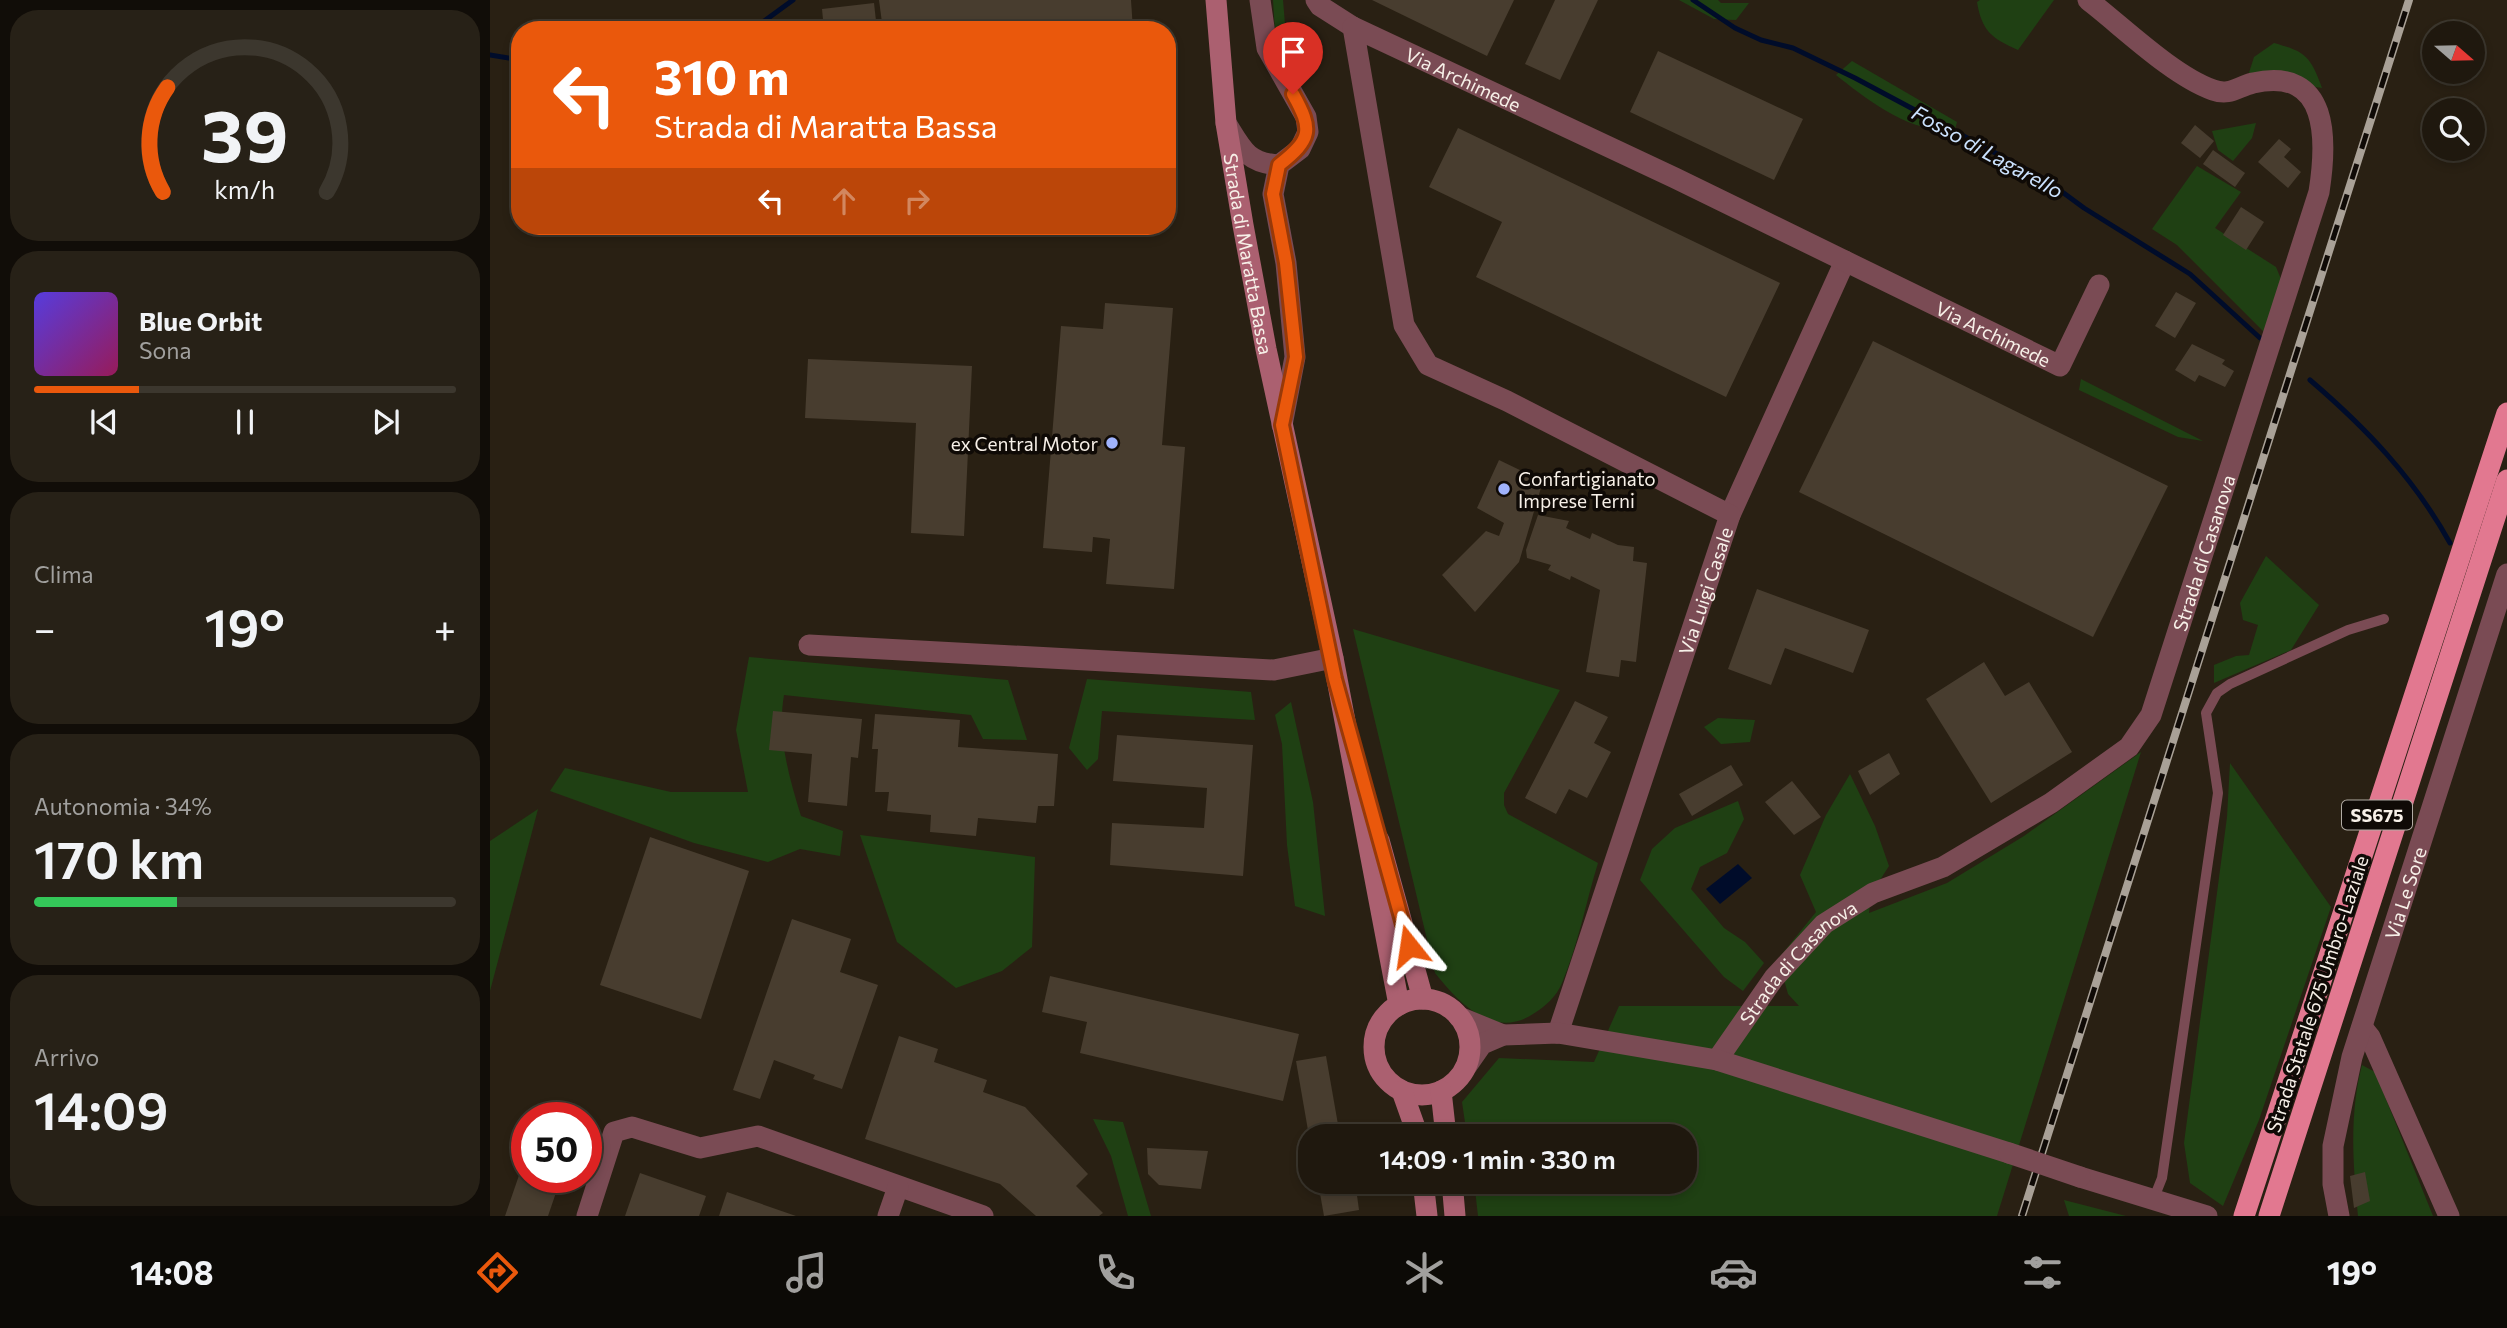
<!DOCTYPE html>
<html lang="it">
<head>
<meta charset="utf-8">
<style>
  :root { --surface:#1f180e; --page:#272117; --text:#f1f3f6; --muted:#a1a09e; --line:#3c372e; --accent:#ea580c }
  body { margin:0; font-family:Commissioner,sans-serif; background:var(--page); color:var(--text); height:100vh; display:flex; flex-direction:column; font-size:26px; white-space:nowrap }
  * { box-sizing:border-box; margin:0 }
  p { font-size:23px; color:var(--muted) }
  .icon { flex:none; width:38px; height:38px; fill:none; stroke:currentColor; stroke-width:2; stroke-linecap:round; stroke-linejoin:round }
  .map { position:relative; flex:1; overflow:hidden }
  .sheet { display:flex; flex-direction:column; gap:10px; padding:10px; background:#110d08; width:490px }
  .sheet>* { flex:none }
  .top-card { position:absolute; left:21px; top:21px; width:665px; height:214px; border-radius:28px; box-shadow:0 4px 10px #0003,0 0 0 2px var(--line); background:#ea580c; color:#fff; overflow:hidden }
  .needle { width:46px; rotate:110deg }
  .tools { position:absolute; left:1932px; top:21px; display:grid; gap:14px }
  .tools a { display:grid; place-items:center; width:63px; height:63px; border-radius:50%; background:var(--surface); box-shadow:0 4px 10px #0003,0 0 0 2px var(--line); font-size:35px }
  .speed { position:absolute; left:21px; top:1102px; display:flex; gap:14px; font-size:35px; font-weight:700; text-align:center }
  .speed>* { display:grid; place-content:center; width:91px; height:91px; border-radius:50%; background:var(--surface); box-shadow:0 4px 10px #0003,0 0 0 2px var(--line); line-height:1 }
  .speed .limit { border:10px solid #d22; background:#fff; color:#111 }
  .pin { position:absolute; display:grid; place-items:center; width:60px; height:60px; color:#fff; margin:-72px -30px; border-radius:50% 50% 50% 0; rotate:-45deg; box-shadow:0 0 7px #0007 }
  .pin .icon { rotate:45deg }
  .me { position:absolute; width:77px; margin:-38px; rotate:345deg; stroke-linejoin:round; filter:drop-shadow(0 0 5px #0008) }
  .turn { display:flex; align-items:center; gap:24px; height:147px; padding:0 28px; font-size:32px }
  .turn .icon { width:91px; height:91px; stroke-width:2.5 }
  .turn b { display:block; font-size:49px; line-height:60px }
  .lanes { display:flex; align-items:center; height:66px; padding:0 28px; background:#0003; justify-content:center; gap:35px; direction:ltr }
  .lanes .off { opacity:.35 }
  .big { font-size:52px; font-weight:600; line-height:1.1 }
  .sheet .widget { flex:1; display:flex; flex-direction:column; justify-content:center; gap:10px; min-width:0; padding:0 24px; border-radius:28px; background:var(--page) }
  .sheet .dial { align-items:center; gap:0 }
  .dial svg { height:182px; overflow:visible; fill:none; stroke:var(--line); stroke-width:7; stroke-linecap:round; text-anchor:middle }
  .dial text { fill:var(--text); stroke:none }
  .song { display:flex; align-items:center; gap:21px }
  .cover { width:84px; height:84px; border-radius:10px; background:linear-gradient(135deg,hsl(250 70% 55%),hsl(330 70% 35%)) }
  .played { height:7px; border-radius:4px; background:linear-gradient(90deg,var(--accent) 25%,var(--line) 25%) }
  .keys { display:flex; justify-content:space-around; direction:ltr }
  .heat { display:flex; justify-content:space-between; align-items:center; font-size:38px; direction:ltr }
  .charge { height:10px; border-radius:5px; background:linear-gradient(90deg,#34c759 34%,var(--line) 0) }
  .trip { position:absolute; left:808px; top:1124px; width:399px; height:70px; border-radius:28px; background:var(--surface); box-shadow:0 4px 10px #0003,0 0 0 2px var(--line); font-weight:600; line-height:70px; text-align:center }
  .tabs { display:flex; height:112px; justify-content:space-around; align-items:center; background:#0c0a06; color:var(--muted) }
  .tabs .icon { width:49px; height:49px }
  .tabs .on { color:var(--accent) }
  .tabs b { font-size:32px; color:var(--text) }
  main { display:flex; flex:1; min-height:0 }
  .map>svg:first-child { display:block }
  .green { fill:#1f4013 }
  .water { fill:#000c2a }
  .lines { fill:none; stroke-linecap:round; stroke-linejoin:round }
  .stream { stroke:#000c2a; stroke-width:5 }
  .building { fill:#483d2f }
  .service { stroke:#7a4b54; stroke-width:10 }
  .minor { stroke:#7a4b54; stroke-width:21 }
  .tertiary { stroke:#7a4b54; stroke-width:21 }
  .secondary { stroke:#ab6070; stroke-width:21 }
  .trunk { stroke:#e27890; stroke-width:21 }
  .rail-casing { stroke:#a9a197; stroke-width:8 }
  .rail { stroke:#0f0a06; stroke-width:5; stroke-dasharray:16; stroke-linecap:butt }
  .tertiary-bridge { stroke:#7a4b54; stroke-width:21 }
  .route-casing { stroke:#983908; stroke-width:18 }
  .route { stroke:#ea580c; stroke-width:12 }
  .poi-dot { fill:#a0b3fd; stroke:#0f0a06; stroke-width:2.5 }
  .labels { text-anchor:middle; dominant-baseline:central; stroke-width:7; stroke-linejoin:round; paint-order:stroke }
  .shield { fill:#0f0a06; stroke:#b1aba4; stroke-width:2 }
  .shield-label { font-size:18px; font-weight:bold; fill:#f7f0e8 }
  .street-label { font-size:19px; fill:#f7f0e8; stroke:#0f0a06 }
  .poi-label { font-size:19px; fill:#f7f0e8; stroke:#0f0a06; text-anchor:end }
  .water-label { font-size:21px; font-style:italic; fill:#cbe2fe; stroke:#0f0a06 }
</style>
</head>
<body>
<main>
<section class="sheet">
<div class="widget dial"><svg viewBox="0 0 100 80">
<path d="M14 69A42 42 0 1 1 86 69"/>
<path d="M14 69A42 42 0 0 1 16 23" stroke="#ea580c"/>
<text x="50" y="56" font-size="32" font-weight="700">39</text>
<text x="50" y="72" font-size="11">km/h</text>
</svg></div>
<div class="widget">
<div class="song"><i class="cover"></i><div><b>Blue Orbit</b><p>Sona</p></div></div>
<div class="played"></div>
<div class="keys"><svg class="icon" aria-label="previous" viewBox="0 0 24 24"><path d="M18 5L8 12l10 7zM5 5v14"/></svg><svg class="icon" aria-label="pause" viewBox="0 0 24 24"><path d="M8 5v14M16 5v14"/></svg><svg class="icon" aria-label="next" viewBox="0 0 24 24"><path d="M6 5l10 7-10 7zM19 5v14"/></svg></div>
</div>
<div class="widget"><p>Clima</p>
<div class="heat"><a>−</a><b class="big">19°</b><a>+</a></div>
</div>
<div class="widget"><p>Autonomia · 34%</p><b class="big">170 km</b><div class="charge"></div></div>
<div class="widget"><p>Arrivo</p><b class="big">14:09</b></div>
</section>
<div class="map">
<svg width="2017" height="1216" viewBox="0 0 2017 1216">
  <rect width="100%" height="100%" fill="#292013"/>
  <g class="green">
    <polygon points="783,0 793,0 797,49 786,46"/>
    <polygon points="1189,0 1228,0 1231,3 1259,3 1246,20 1224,19"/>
    <path d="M 1490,0 L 1564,0 L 1528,50 C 1501,38 1492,31 1487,2 Z"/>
    <path d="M 1784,43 C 1816,52 1820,56 1832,88 L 1758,76 L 1764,57 Z"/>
    <path d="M 1362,61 L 1467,122 L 1465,129 C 1425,137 1376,99 1346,75 Z"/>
    <polygon points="1766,123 1762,138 1743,161 1728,150 1722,131"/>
    <polygon points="1707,166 1751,192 1725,228 1786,267 1793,284 1774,332 1687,245 1662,229"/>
    <polygon points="1591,379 1713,441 1688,437 1589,390"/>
    <polygon points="1776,556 1829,605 1801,650 1724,683 1724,665 1746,656 1759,655 1768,625 1753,620 1750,603"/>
    <path d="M 863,629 L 1070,690 L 1014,793 L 1014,805 L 1018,814 L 1108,863 C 1096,902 1088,945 1072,983 C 1066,997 1056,1006 1043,1014 C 1003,1040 968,1002 945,973 Z"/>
    <path d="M 259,657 L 518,680 L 537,740 L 493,739 L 481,715 L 294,695 C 287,736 299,777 311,816 L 353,831 L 350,856 L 310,849 L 278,862 L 204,843 L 60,791 L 75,768 L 181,792 L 258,792 L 246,730 Z"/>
    <polygon points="597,679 761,692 765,720 612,711 608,759 597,770 579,748"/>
    <polygon points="801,702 823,802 835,916 805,906 797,845 792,744 785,715"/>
    <polygon points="1228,718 1265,720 1260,742 1231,744 1214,727"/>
    <polygon points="1651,752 1507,1216 988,1216 984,1181 1195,1181 1195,1136 977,1136 972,1102 1009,1058 1104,1062 1129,1006 1309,1006 1298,994 1288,959 1326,912 1310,875 1336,815 1360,774 1385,826 1399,866 1381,894 1379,913 1457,883 1534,836"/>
    <polygon points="1740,763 1841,907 1769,1120 1733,1206 1700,1183 1694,1143 1737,817"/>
    <polygon points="1248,801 1254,819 1237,853 1210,867 1201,889 1234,928 1255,942 1274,963 1253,991 1234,977 1150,880 1162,849 1185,828"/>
    <polygon points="48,809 0,991 0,841"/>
    <polygon points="370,835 545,857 542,947 512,971 466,988 407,942"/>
    <path d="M 1872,1065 L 1885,1072 L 1943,1216 L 1868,1216 C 1863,1166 1859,1114 1872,1065 Z"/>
    <polygon points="603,1119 633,1122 661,1216 638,1216 621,1156"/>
    <polygon points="1574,1200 1636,1216 1579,1216"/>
  </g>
  <polygon class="water" points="1248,864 1262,878 1230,904 1216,889"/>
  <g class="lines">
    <g class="stream">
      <polyline points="1203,0 1245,28 1271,40 1303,48 1365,78 1556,180 1594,208 1700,274 1770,338"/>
      <polyline points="262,30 303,0"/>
      <polyline points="0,55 30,60"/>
      <path d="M 1820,380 C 1876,428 1924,478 1960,543"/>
    </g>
  </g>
  <g class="building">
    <polygon points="389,0 641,0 643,30 393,30"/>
    <polygon points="882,0 1024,0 997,56"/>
    <polygon points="1065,0 1108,0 1070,80 1035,64"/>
    <polygon points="384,3 387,30 334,30 332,9"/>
    <polygon points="1168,51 1313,119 1284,180 1140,112"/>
    <polygon points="1705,125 1724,141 1710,158 1691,143"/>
    <polygon points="968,128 1290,283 1236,397 986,277 1012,222 939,187"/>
    <polygon points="1789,139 1801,149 1794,157 1811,172 1798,188 1768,162"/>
    <polygon points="1723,150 1755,173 1745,187 1713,164"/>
    <polygon points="1751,207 1774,222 1756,250 1733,235"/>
    <polygon points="1686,292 1706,303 1685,338 1665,326"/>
    <polygon points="615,303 683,308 672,445 695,447 684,589 616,584 620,539 603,537 602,552 553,548 571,326 613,329"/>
    <polygon points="1383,341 1678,486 1603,637 1309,492"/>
    <polygon points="1702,344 1735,360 1732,364 1744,371 1735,387 1709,375 1705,382 1685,370"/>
    <polygon points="318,359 482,366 474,536 421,533 426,423 315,418"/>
    <polygon points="1009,460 1053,481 1029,562 985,612 952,575 996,531 1009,536 1014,523 987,508"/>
    <polygon points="1048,515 1079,521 1076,528 1100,539 1102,533 1128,545 1144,547 1143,561 1157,563 1146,662 1131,660 1129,677 1096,672 1110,590 1081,576 1080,580 1058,570 1061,565 1037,558 1036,550"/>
    <polygon points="1267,589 1379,630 1363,673 1295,648 1281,685 1238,669"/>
    <polygon points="1494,662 1515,696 1539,682 1582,752 1501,803 1436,699"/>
    <polygon points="1085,701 1118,717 1104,743 1121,752 1097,798 1079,789 1066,814 1035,798"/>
    <polygon points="283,711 372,719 368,758 361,757 357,806 318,802 322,754 279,750"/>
    <polygon points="385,714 470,720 468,747 568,754 564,806 548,806 546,823 488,818 486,836 440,832 441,815 397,811 399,792 385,792 388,749 382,749"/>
    <polygon points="627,735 763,745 753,876 620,865 622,823 714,828 717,788 623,781"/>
    <polygon points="1399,753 1410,774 1380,795 1368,771"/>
    <polygon points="1241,765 1253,785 1202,816 1189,794"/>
    <polygon points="1302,781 1331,817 1304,835 1275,802"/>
    <polygon points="160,837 259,871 211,1019 110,985"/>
    <polygon points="302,919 361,939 350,972 388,985 352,1089 323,1079 325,1075 284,1060 270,1099 243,1090"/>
    <polygon points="560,976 809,1034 793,1101 590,1053 597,1022 552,1012"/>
    <polygon points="409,1036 448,1049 444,1062 497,1080 493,1092 535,1107 598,1174 586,1186 613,1213 609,1216 546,1216 510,1184 375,1139"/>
    <polygon points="836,1056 850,1136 819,1136 806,1061"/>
    <polygon points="657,1148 718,1151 711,1189 669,1185 658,1174"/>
    <polygon points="36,1155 37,1178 71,1178 58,1216 15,1216"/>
    <polygon points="1875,1172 1880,1201 1864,1208 1860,1176"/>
    <polygon points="150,1173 216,1196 209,1216 135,1216"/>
    <polygon points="865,1181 869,1210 834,1216 828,1182"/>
    <polygon points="237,1192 306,1216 229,1216"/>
  </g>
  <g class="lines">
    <polyline class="service" points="1664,1198 1672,1178 1728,793 1716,713 1727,693 1740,684 1858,630 1894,619"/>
    <g class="minor">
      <polyline points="770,0 777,48 816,117 818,132 810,149 789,165 783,194 796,263 805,357 792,425"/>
      <polyline points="826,0 830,6 863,27"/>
      <path d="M 736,123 C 752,149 757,163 789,165"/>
      <polyline points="1240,515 1355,261"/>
      <polyline points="319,645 784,670 843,658"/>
      <polyline points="1872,1027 1880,1037 1959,1216"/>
      <path id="s1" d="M 1068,1033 L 1240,515 L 1017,401 L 938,365 L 914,325 L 863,27 L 1185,178 L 1570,366 L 1609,285"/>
      <path id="s2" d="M 1227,1060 L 1284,978 L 1334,924 L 1383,893 L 1453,867 L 1561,803 L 1639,747 L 1661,715 L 1829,192 C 1837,141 1840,66 1763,83 C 1747,87 1740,96 1723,90 C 1683,76 1633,27 1598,0"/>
      <polyline points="97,1216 124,1132 142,1127 210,1148 268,1136 493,1216"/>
      <polyline points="398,1216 408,1187"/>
      <path id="s3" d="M 1849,1216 L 1843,1184 L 1843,1146 L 1862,1057 L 2017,574"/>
    </g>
    <g class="tertiary">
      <polyline points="969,1017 1013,1035"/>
      <polyline points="976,1067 992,1044 1013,1035 1068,1033 1227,1060 1519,1153"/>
      <polyline points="1590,1177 1717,1216"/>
    </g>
    <g class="secondary">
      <path id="s4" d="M 726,0 L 736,123 L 753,225 L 776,349 L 843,658 L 909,1005"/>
      <polyline points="889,840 933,999"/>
      <circle cx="932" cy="1047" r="48"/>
      <polyline points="912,1091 928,1136"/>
      <polyline points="951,1091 956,1136"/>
      <polyline points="933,1181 937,1216"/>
      <polyline points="962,1181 965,1216"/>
    </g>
    <g class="trunk">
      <polyline points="1754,1216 2017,413"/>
      <polyline points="1779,1216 2017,480"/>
    </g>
    <defs>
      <polyline id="rail" points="1532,1216 1919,0"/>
    </defs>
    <use href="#rail" class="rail-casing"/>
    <use href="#rail" class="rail"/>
    <polyline class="tertiary-bridge" points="1519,1153 1590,1177"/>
  </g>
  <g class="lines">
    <defs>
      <path id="route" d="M 803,94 C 823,130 822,139 789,165 L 783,194 L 796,263 L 806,357 L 792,425 L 845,679 L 919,946"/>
    </defs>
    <use href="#route" class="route-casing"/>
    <use href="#route" class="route"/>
  </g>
  <g class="poi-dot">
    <circle cx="622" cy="443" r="7"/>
    <circle cx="1014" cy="489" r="7"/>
  </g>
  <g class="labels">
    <rect class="shield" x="1852" y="800.5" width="70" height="29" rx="5"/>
    <g class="shield-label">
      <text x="1887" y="815">SS675</text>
    </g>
    <g class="street-label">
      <text stroke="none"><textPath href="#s1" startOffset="1354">Via Archimede</textPath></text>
      <text stroke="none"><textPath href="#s4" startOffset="256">Strada di Maratta Bassa</textPath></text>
      <text stroke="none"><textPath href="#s1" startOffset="1942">Via Archimede</textPath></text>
      <text stroke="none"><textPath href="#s2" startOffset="737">Strada di Casanova</textPath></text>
      <text stroke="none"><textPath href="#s1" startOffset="466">Via Luigi Casale</textPath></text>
      <text stroke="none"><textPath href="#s3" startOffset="334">Via Le Sore</textPath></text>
      <text stroke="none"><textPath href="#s2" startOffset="128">Strada di Casanova</textPath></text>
      <text transform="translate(1827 994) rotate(-72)">Strada Statale 675 Umbro-Laziale</text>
    </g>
    <g class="poi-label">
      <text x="608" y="443">ex Central Motor</text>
      <text x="1028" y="478" text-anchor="start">Confartigianato<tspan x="1028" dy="22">Imprese Terni</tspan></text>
    </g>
    <g class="water-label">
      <text transform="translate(1498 151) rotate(29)">Fosso di Lagarello</text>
    </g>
  </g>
</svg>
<div class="tools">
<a><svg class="needle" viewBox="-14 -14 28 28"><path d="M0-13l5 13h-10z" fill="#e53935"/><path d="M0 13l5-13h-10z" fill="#a1a09e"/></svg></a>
<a><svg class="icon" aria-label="search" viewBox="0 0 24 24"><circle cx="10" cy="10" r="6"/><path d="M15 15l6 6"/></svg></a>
</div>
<div class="speed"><div class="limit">50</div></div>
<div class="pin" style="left:803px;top:94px;background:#d93025"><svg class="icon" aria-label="arrive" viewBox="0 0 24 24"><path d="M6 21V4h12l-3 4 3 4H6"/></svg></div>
<svg class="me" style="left:919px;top:946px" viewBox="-20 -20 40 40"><path d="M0-17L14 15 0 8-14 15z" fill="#ea580c" stroke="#fff" stroke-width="4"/></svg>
<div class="trip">14:09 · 1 min · 330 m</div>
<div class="top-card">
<div class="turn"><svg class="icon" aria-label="left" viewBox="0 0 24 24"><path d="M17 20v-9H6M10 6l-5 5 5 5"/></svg><div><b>310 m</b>Strada di Maratta Bassa</div></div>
<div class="lanes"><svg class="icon" aria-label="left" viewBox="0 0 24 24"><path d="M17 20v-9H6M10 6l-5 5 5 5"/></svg><svg class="icon off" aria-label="ahead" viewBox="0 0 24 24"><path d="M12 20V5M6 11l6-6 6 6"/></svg><svg class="icon off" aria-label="right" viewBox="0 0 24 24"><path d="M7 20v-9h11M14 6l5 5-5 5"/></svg></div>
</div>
</div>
</main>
<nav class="tabs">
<b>14:08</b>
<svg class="icon on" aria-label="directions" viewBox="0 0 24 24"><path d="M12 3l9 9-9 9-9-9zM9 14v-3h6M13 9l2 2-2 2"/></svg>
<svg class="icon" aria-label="music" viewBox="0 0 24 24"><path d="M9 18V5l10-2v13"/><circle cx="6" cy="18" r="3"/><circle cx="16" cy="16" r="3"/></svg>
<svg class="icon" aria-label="phone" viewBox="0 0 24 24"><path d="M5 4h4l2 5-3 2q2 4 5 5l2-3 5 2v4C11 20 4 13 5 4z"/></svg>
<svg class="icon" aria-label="climate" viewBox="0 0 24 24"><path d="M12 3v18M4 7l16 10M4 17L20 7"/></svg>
<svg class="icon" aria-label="car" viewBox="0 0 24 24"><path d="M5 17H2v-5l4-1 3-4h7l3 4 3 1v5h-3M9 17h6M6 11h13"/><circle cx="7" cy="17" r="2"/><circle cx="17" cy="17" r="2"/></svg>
<svg class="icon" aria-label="filters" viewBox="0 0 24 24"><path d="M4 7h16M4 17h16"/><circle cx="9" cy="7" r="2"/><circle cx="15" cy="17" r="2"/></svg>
<b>19°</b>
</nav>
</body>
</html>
